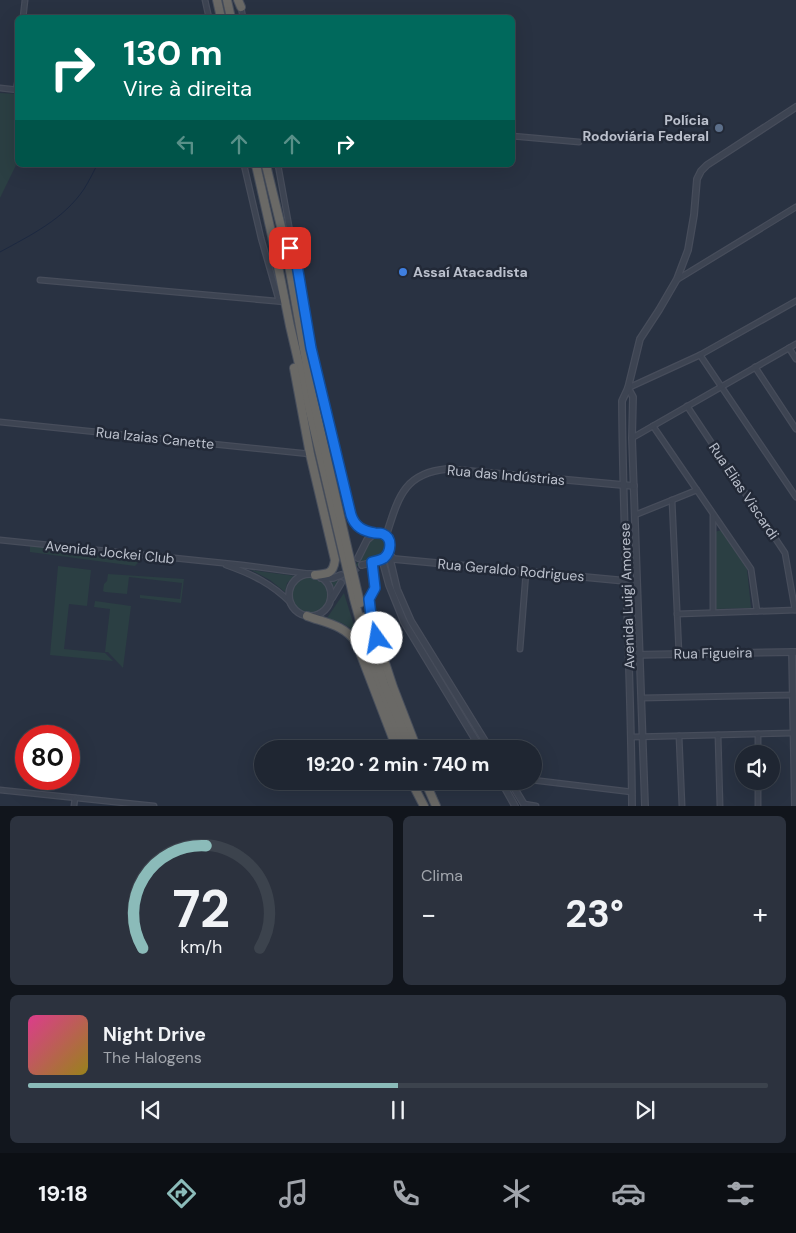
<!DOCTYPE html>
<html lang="pt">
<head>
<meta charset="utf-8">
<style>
  :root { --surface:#1f2632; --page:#2c323e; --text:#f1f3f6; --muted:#a1a5ac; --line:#3c434d; --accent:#8bbbb9 }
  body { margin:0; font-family:"DM Sans",sans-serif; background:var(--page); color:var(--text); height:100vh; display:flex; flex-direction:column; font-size:19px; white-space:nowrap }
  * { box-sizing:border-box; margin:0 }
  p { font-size:16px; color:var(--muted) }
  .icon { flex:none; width:28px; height:28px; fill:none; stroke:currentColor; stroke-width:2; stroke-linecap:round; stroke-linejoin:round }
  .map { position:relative; height:806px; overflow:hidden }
  .details { display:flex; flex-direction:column; gap:10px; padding:10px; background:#11151c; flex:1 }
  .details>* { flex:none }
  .guide { position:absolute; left:15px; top:15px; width:500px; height:152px; border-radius:8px; box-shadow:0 5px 20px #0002,0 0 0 1px var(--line); background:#00695c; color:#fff; overflow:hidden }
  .fabs { position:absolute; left:735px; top:745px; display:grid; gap:10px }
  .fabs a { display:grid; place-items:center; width:45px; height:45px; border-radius:50%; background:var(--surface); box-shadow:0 5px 20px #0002,0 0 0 1px var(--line); font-size:25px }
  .speed { position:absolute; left:15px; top:725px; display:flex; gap:10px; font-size:25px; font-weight:700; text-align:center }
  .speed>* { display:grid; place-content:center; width:65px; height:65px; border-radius:50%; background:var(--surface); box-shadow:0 5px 20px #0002,0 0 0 1px var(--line); line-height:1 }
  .speed .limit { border:8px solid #d22; background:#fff; color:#111 }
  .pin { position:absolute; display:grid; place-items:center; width:42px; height:42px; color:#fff; margin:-21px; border-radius:10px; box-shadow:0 2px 8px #0006 }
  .me { position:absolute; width:55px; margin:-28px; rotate:347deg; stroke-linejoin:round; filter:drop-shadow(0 0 4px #0008) }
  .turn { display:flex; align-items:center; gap:18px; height:105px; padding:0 25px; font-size:22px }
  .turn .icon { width:65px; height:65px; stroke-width:2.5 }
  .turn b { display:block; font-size:35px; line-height:42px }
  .lanes { display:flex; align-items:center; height:48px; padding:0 25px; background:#0003; justify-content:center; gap:25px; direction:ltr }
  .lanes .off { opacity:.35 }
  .big { font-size:38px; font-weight:700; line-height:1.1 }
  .details .widget { flex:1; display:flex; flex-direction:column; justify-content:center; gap:8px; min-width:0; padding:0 18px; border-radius:8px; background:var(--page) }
  .details .dial { align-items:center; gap:0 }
  .dial svg { height:130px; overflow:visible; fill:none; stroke:var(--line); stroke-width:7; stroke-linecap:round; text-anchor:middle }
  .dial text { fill:var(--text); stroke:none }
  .song { display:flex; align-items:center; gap:15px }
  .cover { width:60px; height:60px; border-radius:8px; background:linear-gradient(135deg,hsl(330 70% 55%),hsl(50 70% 35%)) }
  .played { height:5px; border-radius:2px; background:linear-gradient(90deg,var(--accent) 50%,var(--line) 50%) }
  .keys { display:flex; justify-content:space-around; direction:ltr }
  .heat { display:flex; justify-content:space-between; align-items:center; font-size:28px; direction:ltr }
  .details .tiles { flex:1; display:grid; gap:10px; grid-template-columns:1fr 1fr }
  .widget:last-child { grid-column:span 2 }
  .trip { position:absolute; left:254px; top:740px; width:288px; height:50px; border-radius:25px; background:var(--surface); box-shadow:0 5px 20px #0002,0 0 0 1px var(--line); font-weight:700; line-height:50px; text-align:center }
  .dock { display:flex; height:80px; justify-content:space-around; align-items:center; background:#0c0f14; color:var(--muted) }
  .dock .icon { width:35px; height:35px }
  .dock .active { color:var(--accent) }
  .dock b { font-size:22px; color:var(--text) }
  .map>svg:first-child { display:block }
  .green { fill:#2b3f43 }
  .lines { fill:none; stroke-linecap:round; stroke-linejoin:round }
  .stream { stroke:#1c2840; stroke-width:1 }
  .tertiary-tunnel { stroke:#3f4757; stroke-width:5.5; stroke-dasharray:5.5 3; stroke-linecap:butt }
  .minor-casing { stroke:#474d5b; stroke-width:7 }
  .tertiary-casing { stroke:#474d5b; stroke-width:8 }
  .trunk-casing { stroke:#484f5c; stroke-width:10 }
  .minor { stroke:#3d4452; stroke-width:4.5 }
  .tertiary { stroke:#3d4452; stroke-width:5.5 }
  .trunk { stroke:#6a6966; stroke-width:8 }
  .route-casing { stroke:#114b97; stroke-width:12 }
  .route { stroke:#1a73e8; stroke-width:9 }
  .service-dot { fill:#5c6f8a; stroke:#222937; stroke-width:2 }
  .shop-dot { fill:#3f7fe0; stroke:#222937; stroke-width:2 }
  .labels { text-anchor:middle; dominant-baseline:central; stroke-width:5; stroke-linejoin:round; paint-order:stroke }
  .poi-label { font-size:14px; font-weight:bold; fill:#bbc0cc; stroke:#222937; text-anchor:end }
  .street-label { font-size:14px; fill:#bbc0cc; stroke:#222937 }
</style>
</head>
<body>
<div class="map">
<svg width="796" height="806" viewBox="0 0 796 806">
  <rect width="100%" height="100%" fill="#293242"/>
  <g class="green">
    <polygon points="0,93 18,94 17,163 0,198"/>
    <polygon points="722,530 747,569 751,608 716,609 714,532"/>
    <path d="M 379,536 L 384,538 L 388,545 C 385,561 370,556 360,564 C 351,571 340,579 334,589 L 330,580 C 343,577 354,568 362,557 C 368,549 367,538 379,536 Z"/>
    <polygon points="30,544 143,557 135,566 30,552"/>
    <polygon points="58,566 91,570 87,606 69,604 64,649 105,653 113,661 50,655"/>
    <polygon points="251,570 295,576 287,583 285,592 270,580"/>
    <polygon points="108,574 184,579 181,603 140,598 140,595 180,599 182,583 129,577 127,594 105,592 103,591 104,584 107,581"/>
    <circle cx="310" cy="595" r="18"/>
    <polygon points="344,593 356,632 342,623 327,618"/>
    <polygon points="95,601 131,606 123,668 108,652 105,652 110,609 94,607"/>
  </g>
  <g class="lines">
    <path class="stream" d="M 0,252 C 31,235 64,219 84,189 C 89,181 93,173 97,165"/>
    <polyline class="tertiary-tunnel" points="341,583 362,565"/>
    <defs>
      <g id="minor">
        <polyline points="205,0 209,18"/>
        <polyline points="241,7 243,18"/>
        <polyline points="23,18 25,0"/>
        <polyline points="0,88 18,90"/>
        <polyline points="16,90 18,79"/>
        <polyline points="512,136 579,142"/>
        <polyline points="244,165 261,238 279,301"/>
        <polyline points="278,165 293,248"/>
        <polyline points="678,279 796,207"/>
        <polyline points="40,280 286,302"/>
        <polyline points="789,348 796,359"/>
        <polyline points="700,355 796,497"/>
        <polyline points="755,367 796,429"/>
        <polyline points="628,388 700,355 796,301"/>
        <polyline points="687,406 785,553 795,610"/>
        <polyline points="0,422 310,454"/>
        <polyline points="653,426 751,569 757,611"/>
        <polyline points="632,438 796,344"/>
        <polyline points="672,500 679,654"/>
        <polyline points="635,515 697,490"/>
        <polyline points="0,540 242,565 310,574"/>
        <path d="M 226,565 C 252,574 272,584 291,603"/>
        <polyline points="713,612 713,516"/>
        <polyline points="677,614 796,610"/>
        <polyline points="520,649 526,572"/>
        <polyline points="642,698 793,695"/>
        <polyline points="758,734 758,754"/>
        <polyline points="718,735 720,806"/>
        <polyline points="679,736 682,806"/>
        <polyline points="632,737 793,733"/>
        <polyline points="532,780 632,792"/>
        <polyline points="758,781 758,806"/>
        <polyline points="0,790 154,806"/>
        <polyline points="524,804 536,806"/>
        <polyline points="74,806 75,798"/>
      </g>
      <g id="tertiary">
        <polyline points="628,388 633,397 632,438 645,806"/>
        <path d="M 386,536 C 398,499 403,473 447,469 L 634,486"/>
        <polyline points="388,553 394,559 637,582"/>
        <polyline points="389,555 397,589 411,621 490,749"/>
        <path d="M 358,558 L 367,540 L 375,533 C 384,533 388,536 390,545 C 388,560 375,562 362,565"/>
        <polyline points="382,559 389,585 404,622 481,749"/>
        <circle cx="310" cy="595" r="21"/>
        <polyline points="321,578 333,578 341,575"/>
        <polyline points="332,598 341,583"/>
        <polyline points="792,652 795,806"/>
        <polyline points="630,655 796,652"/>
        <polyline points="501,781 515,806"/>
        <polyline points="510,781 525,806"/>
        <path d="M 632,806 C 631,670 623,536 622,401 L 628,388 L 640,339 L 659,310 L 677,279 L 688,250 L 694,215 L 697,179 L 701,171 L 707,165 L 796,107"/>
      </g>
      <g id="trunk">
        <polyline points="217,0 221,18"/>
        <polyline points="227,0 231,18"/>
        <polyline points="238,0 241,7"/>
        <polyline points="256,165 272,236 290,326 354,599 371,661 404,749"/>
        <polyline points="266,165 285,243 312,394 360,603"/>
        <path d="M 288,243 L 296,259 L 311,348 L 351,515 C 355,527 363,530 375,533"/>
        <path d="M 294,368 L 310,454 L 335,560 C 333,574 328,574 315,575"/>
        <polyline points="372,562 375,588 369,599 372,623 393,687 417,749"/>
        <path d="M 307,616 C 326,623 344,625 356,642 L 397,749"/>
        <polyline points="363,617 384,684 411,749"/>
        <polyline points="411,781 424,806"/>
        <polyline points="425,781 436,806"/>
      </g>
    </defs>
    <use href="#minor" class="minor-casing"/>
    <use href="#tertiary" class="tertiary-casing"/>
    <use href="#trunk" class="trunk-casing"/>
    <use href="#minor" class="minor"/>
    <use href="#tertiary" class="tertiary"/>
    <use href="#trunk" class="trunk"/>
  </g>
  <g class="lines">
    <defs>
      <path id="route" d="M 290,248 L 297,265 L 311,348 L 351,515 C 355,527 363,531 375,533 C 378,533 381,533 383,534 C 393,538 391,552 384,558 C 381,560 376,561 372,562 L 375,588 L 369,599 L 372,623 L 377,638"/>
    </defs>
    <use href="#route" class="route-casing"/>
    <use href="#route" class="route"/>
  </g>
  <circle class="service-dot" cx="719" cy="128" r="5"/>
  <circle class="shop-dot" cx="403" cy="272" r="5"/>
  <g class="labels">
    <g class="poi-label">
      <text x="709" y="120">Polícia<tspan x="709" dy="16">Rodoviária Federal</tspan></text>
      <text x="413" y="272" text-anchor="start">Assaí Atacadista</text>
    </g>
    <g class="street-label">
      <text transform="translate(155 438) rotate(6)">Rua Izaias Canette</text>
      <text transform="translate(506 475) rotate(5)">Rua das Indústrias</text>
      <text transform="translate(744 491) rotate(56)">Rua Elias Viscardi</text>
      <text transform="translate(110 552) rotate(6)">Avenida Jockei Club</text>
      <text transform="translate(511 570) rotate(5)">Rua Geraldo Rodrigues</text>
      <text transform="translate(627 596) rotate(-92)">Avenida Luigi Amorese</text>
      <text transform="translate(713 653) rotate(-1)">Rua Figueira</text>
    </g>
  </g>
</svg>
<div class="fabs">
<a><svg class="icon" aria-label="sound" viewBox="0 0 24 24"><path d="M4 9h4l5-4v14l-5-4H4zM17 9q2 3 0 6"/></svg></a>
</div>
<div class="speed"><div class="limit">80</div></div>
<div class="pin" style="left:290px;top:248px;background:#d93025"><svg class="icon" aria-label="arrive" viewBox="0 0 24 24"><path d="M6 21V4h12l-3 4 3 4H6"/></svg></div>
<svg class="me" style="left:377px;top:638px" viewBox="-20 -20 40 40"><circle r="19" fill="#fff"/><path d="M0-13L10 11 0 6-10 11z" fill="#1a73e8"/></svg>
<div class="trip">19:20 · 2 min · 740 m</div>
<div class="guide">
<div class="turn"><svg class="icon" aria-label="right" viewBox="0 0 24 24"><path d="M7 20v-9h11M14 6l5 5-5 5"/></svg><div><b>130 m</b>Vire à direita</div></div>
<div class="lanes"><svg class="icon off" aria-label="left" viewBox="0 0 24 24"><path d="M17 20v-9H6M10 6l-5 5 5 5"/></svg><svg class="icon off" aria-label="ahead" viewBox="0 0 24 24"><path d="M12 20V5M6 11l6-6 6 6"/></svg><svg class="icon off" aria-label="ahead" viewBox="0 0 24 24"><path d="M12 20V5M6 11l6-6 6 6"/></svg><svg class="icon" aria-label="right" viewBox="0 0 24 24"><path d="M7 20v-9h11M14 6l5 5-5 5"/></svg></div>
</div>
</div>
<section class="details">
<div class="tiles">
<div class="widget dial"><svg viewBox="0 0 100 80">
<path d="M14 69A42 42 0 1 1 86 69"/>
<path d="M14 69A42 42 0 0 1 53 6" stroke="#8bbbb9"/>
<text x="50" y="56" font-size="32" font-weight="700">72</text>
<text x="50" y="72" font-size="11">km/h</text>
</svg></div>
<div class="widget"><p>Clima</p>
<div class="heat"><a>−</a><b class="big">23°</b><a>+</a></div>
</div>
<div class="widget">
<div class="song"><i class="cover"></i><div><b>Night Drive</b><p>The Halogens</p></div></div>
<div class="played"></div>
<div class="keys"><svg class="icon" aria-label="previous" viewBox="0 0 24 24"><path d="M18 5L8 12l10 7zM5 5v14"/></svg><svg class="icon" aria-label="pause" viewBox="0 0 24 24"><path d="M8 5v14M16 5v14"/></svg><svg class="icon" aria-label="next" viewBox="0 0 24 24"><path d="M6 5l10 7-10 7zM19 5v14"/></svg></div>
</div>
</div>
</section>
<nav class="dock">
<b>19:18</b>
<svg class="icon active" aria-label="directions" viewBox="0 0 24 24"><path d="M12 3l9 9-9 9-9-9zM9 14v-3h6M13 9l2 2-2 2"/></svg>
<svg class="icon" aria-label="music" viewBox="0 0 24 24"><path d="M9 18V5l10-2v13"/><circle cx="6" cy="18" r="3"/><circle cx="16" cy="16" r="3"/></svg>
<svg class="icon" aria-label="phone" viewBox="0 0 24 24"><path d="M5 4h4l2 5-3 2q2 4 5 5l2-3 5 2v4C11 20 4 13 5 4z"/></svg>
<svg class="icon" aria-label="climate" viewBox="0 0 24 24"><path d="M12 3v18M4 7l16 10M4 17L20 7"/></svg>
<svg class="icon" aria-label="car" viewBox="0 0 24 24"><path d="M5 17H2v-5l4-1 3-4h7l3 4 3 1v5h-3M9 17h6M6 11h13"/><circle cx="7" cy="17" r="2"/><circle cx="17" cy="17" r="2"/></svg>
<svg class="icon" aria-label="filters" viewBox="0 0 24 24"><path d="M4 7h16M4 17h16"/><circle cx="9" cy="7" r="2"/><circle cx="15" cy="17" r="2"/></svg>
</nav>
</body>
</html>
